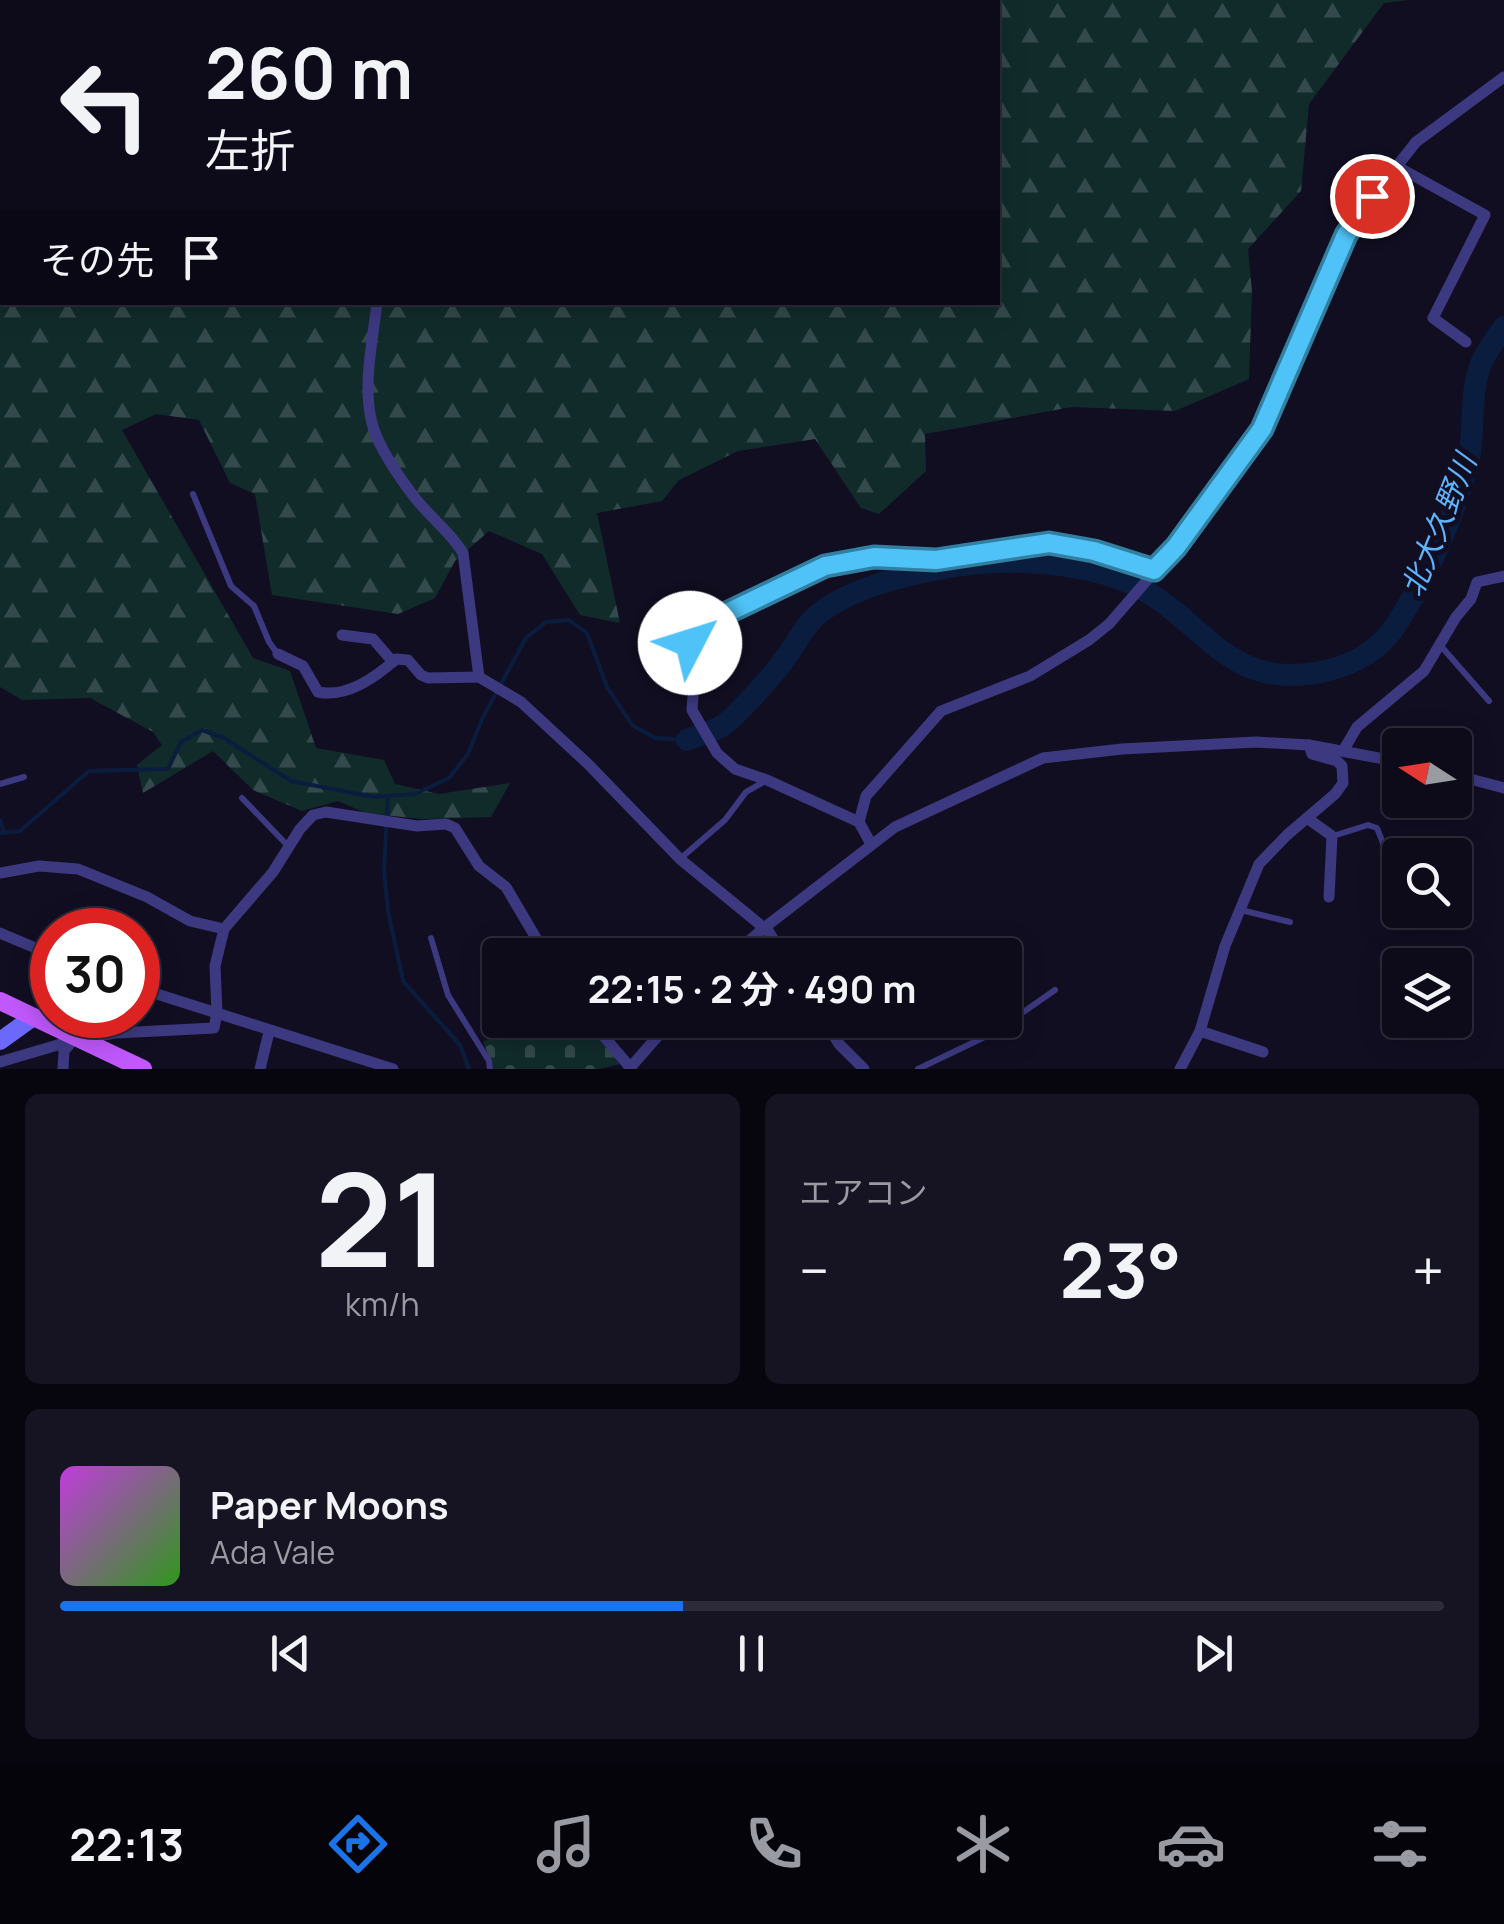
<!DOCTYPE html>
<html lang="ja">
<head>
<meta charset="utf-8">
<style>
  :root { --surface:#0d0a1a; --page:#161323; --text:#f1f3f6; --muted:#9a9aa2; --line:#2d2b39; --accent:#1a73e8 }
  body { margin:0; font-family:Manrope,"Noto Sans JP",sans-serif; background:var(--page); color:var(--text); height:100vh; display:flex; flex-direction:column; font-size:38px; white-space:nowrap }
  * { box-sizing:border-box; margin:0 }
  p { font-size:32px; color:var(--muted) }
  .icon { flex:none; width:55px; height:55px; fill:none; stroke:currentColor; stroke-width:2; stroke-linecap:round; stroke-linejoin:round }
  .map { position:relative; height:1069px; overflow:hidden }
  .side { display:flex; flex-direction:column; gap:25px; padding:25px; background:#07060e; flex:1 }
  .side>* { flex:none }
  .hud { position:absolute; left:0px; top:0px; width:1000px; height:305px; box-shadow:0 5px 25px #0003,0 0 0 2px var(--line); background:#0d0a1a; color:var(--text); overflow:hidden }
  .needle { width:65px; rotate:282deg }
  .buttons { position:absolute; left:1382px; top:728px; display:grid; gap:20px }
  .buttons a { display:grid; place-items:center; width:90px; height:90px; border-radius:10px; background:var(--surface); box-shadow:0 5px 25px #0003,0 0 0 2px var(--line); font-size:50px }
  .speed { position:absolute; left:30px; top:908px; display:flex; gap:20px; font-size:50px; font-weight:700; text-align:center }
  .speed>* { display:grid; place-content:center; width:130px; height:130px; border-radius:50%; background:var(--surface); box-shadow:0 5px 25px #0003,0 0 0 2px var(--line); line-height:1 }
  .speed .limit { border:15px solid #d22; background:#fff; color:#111 }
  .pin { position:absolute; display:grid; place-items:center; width:85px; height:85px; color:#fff; margin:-42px; border:5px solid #fff; border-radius:50%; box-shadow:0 2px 10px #0007 }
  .me { position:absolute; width:110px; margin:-55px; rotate:50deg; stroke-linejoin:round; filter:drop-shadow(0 0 8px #0008) }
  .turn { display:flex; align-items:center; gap:35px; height:210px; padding:0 40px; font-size:45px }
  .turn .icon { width:130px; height:130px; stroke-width:2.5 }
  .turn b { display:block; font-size:70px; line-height:85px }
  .then { display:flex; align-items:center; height:95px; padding:0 40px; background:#0003; gap:20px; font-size:38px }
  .big { font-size:75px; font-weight:700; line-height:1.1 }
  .side .widget { flex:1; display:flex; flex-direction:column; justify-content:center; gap:15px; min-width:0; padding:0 35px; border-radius:15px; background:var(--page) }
  .side .dial { align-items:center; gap:0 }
  .dial b { font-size:130px; line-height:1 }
  .song { display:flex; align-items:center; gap:30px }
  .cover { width:120px; height:120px; border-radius:15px; background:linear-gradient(135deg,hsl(290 70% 55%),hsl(110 70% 35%)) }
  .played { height:10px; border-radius:5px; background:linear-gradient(90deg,var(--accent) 45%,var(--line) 45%) }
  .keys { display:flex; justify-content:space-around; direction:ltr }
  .heat { display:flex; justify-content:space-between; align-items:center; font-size:55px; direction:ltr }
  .side .tiles { flex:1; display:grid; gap:25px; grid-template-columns:1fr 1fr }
  .widget:last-child { grid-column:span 2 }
  .trip { position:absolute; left:482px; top:938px; width:540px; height:100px; border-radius:10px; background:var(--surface); box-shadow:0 5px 25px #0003,0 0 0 2px var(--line); font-weight:700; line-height:100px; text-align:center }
  .menu { display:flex; height:160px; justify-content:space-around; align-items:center; background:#05040a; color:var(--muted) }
  .menu .icon { width:70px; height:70px }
  .menu .active { color:var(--accent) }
  .menu b { font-size:45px; color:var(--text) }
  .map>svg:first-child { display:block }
  .forest { fill:url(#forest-firs); fill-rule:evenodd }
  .cemetery { fill:url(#cemetery-stones) }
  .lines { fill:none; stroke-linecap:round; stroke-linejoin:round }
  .stream { stroke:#0a1d3e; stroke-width:4 }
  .river { stroke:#0a1d3e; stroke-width:22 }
  .lane { stroke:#3d3980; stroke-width:6 }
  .street { stroke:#3d3980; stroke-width:11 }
  .secondary { stroke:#6d68fc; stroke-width:18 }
  .primary { stroke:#c058fc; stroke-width:18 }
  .route-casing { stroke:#337fa1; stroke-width:25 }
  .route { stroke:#4fc3f7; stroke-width:18 }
  .labels { text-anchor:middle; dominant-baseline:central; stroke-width:10; stroke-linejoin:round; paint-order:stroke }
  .water-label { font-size:30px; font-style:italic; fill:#5fb2fc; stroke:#110e22 }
</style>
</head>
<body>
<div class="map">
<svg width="1504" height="1069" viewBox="0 0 1504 1069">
  <defs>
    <pattern id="forest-firs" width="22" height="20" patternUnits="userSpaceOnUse" patternTransform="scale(2.5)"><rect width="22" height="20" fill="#112b2b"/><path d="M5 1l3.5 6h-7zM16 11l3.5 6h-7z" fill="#33494b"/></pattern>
    <pattern id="cemetery-stones" width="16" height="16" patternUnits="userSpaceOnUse" patternTransform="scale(2.5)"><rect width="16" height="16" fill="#112b2b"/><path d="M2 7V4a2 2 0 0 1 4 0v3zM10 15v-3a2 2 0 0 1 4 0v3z" fill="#33494b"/></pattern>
  </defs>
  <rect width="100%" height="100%" fill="#110e22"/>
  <path class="forest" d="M 0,0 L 1408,0 L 1384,3 L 1309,104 L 1301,191 L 1248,249 L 1252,291 L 1249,379 L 1175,411 L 1072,407 L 925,434 L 926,471 L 879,514 L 861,508 L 815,439 L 738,451 L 679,480 L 662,501 L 597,513 L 620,623 L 580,615 L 542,554 L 489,531 L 455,561 L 435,598 L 398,614 L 272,595 L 255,494 L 230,483 L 199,420 L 156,414 L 122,430 L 253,658 L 290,671 L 316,748 L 384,760 L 395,784 L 439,794 L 510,783 L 491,817 L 421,819 L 366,813 L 338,801 L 302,811 L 253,790 L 213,751 L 143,793 L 137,765 L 162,745 L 153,732 L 90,698 L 22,700 L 0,687 ZM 2,2 L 998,2 L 998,302 L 2,302 Z"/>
  <polygon class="cemetery" points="521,1020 585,1020 620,1064 599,1069 494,1069 483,1042"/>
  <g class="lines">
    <g class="stream">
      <polyline points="388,796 384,870 388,911 403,981 460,1045 469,1069"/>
      <polyline points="0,820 4,832"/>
      <polyline points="0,833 20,831 89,771 168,769 181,742 202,730 224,738 291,781 374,797 415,794 449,778 468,754 483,717 526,638 546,622 569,620 587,633 607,687 632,725 655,738 687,740"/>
    </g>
    <path class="river" d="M 687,740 C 698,735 712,732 722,726 C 736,717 773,675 784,660 C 795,646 802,629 815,617 C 850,586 917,572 963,565 C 1012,558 1074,562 1120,579 C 1202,609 1221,695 1325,671 C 1356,664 1380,650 1398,622 C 1428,574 1453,518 1468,463 C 1476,431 1468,390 1483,359 C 1489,348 1497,337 1504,327"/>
    <g class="lane">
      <polyline points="193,494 231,586 254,606 269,642 277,653"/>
      <polyline points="1440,645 1489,701"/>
      <polyline points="0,784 24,777"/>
      <polyline points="242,798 288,846"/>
      <polyline points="1333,836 1368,825 1377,828 1388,856"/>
      <polyline points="681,858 725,820 746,792 767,780"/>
      <polyline points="1241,910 1290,922"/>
      <polyline points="431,938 448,995 489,1061 490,1069"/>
      <polyline points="918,1069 993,1033 1055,990"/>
    </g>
    <g class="street">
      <polyline points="1396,166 1485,215 1433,318 1466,342"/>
      <path d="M 377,302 C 373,340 363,382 371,419 C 376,444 397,474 412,494 C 427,515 449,530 463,553 L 479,677"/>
      <polyline points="342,635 373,639 393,662"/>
      <path d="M 278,654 L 303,666 L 318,692 C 346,698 375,678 396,659 L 408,660 L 421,675 L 428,678 L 479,677 L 521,702 L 587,763 L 680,859 L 769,932 L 783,955"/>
      <polyline points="1343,751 1357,727 1424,671 1456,617 1471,599 1477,582 1504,576"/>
      <polyline points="1455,775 1504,788"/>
      <polyline points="1307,818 1332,836 1329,897"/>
      <polyline points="859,822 866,796 941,711 1030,676 1089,640 1109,624 1176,547 1262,429 1338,252 1356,218 1416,142 1504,77"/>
      <polyline points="871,844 859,822 767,780 735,769 717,753 692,710 694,681 690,643 699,628 762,595 825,567 874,557 937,560 1049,543 1094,551 1154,571"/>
      <polyline points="0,873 39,866 78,869 147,897 190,921 224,929"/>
      <polyline points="0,933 52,955"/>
      <polyline points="733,955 764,928 895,827 1043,758 1122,749 1256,742 1309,745 1400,762"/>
      <polyline points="138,988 393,1069"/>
      <polyline points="590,1020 629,1066"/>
      <polyline points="824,1020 839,1044 864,1069"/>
      <polyline points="1200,1031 1263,1052"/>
      <polyline points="0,1062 78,1039 116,1033 214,1028 217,1013 215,966 224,929 273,872 300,829 313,815 326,812 417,826 446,824 455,828 479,866 506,887 546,955"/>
      <polyline points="63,1069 64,1051 70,1044"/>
      <polyline points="260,1069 269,1032"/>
      <polyline points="629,1069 672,1020"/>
      <polyline points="1180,1069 1200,1031 1225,946 1259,864 1287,835 1335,794 1343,783 1342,766 1337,761 1312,754 1309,745"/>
    </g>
    <polyline class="secondary" points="0,1041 32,1018"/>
    <polyline class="primary" points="0,1001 143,1069"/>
  </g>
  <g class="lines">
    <defs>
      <polyline id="route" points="690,643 699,628 710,621 825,566 874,557 936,560 1049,543 1094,551 1154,570 1176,547 1262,429 1346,235 1372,196"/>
    </defs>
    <use href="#route" class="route-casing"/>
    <use href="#route" class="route"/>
  </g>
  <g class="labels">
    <g class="water-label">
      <text transform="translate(1438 525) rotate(-68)">北大久野川</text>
    </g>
  </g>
</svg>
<div class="buttons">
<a><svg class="needle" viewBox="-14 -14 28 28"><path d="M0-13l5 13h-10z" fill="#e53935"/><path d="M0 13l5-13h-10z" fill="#9a9aa2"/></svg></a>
<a><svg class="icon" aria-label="search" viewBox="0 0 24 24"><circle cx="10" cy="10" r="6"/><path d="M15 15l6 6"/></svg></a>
<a><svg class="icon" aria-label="layers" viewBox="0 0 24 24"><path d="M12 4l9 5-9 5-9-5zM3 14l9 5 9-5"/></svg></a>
</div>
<div class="speed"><div class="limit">30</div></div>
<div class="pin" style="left:1372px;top:196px;background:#d93025"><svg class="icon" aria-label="arrive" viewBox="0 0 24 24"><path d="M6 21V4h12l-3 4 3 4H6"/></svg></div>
<svg class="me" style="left:690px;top:643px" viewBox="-20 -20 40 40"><circle r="19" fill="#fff"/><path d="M0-13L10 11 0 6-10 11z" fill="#4fc3f7"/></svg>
<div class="trip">22:15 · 2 分 · 490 m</div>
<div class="hud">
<div class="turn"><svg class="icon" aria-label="left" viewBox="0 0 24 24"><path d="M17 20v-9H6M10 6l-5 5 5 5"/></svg><div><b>260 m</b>左折</div></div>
<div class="then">その先<svg class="icon" aria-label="arrive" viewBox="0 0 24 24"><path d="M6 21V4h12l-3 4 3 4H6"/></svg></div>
</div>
</div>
<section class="side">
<div class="tiles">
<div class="widget dial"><b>21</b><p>km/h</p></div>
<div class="widget"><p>エアコン</p>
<div class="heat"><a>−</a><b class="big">23°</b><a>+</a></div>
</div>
<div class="widget">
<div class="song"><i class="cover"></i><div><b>Paper Moons</b><p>Ada Vale</p></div></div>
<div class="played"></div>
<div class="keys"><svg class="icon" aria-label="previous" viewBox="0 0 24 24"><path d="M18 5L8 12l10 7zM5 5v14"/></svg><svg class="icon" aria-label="pause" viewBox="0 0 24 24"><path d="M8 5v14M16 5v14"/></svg><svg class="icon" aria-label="next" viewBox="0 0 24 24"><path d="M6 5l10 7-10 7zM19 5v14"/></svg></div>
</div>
</div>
</section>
<nav class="menu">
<b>22:13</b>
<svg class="icon active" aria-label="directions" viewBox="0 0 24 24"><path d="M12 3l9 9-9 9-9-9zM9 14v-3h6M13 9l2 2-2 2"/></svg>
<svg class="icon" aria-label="music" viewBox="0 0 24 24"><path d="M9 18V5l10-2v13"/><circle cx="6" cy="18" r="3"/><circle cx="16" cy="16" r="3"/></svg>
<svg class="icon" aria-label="phone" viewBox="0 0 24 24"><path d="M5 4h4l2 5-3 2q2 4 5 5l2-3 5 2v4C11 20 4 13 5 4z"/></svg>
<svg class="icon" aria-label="climate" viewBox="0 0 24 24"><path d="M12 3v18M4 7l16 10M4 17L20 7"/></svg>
<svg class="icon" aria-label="car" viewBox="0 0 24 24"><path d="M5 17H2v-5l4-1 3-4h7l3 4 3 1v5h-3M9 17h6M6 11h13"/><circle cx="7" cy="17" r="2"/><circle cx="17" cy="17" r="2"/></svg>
<svg class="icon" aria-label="filters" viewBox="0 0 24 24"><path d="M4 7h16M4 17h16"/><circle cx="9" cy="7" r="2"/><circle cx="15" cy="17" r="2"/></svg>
</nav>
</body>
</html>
